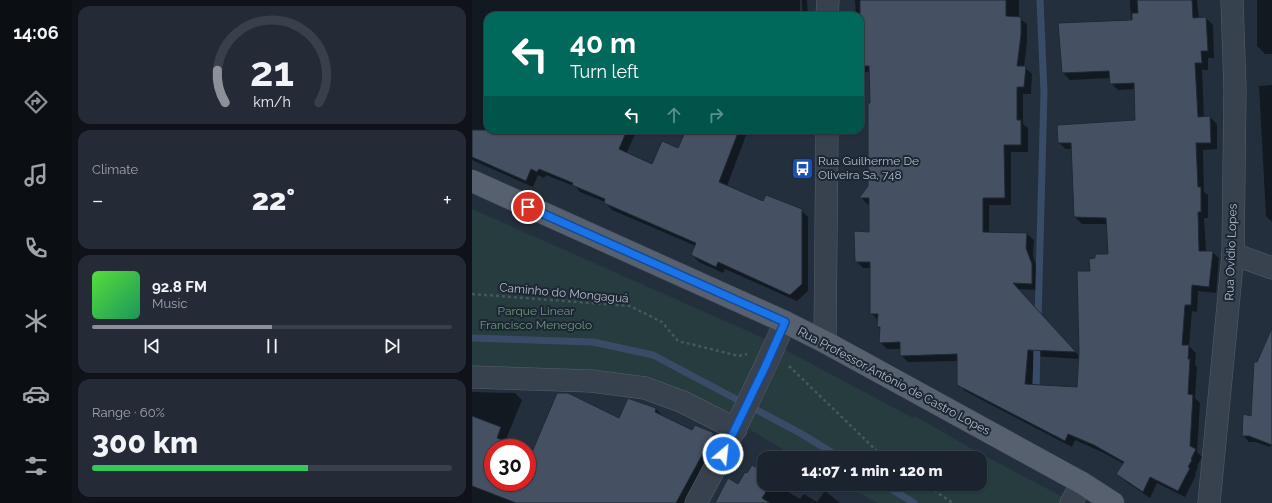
<!DOCTYPE html>
<html lang="en">
<head>
<meta charset="utf-8">
<style>
  :root { --surface:#1b232e; --page:#242b36; --text:#f1f3f6; --muted:#a0a4aa; --line:#39404a; --accent:#8c9099 }
  body { margin:0; font-family:Raleway,sans-serif; background:var(--page); color:var(--text); height:100vh; display:flex; flex-direction:column; font-size:15px; white-space:nowrap }
  * { box-sizing:border-box; margin:0 }
  p { font-size:13px; color:var(--muted) }
  .icon { flex:none; width:22px; height:22px; fill:none; stroke:currentColor; stroke-width:2; stroke-linecap:round; stroke-linejoin:round }
  .map { position:relative; flex:1; overflow:hidden }
  .sheet { display:flex; flex-direction:column; gap:6px; padding:6px; background:#0f1319; width:400px }
  .sheet>* { flex:none }
  .banner { position:absolute; left:12px; top:12px; width:380px; height:122px; border-radius:12px; box-shadow:0 1px 3px #0004,0 0 0 1px var(--line); background:#00695c; color:#fff; overflow:hidden }
  .speed { position:absolute; left:12px; top:439px; display:flex; gap:8px; font-size:20px; font-weight:700; text-align:center }
  .speed>* { display:grid; place-content:center; width:52px; height:52px; border-radius:50%; background:var(--surface); box-shadow:0 1px 3px #0004,0 0 0 1px var(--line); line-height:1 }
  .speed .limit { border:6px solid #d22; background:#fff; color:#111 }
  .pin { position:absolute; display:grid; place-items:center; width:34px; height:34px; color:#fff; margin:-17px; border:2px solid #fff; border-radius:50%; box-shadow:0 1px 4px #0007 }
  .me { position:absolute; width:44px; margin:-22px; rotate:28deg; stroke-linejoin:round; filter:drop-shadow(0 0 3px #0008) }
  .turn { display:flex; align-items:center; gap:14px; height:84px; padding:0 20px; font-size:18px }
  .turn .icon { width:52px; height:52px; stroke-width:2.5 }
  .turn b { display:block; font-size:28px; line-height:34px }
  .lanes { display:flex; align-items:center; height:38px; padding:0 20px; background:#0003; justify-content:center; gap:20px; direction:ltr }
  .lanes .off { opacity:.35 }
  .big { font-size:30px; font-weight:800; line-height:1.1 }
  .sheet .widget { flex:1; display:flex; flex-direction:column; justify-content:center; gap:6px; min-width:0; padding:0 14px; border-radius:12px; background:var(--page) }
  .sheet .dial { align-items:center; gap:0 }
  .dial svg { height:104px; overflow:visible; fill:none; stroke:var(--line); stroke-width:7; stroke-linecap:round; text-anchor:middle }
  .dial text { fill:var(--text); stroke:none }
  .song { display:flex; align-items:center; gap:12px }
  .cover { width:48px; height:48px; border-radius:6px; background:linear-gradient(135deg,hsl(110 70% 55%),hsl(150 70% 35%)) }
  .played { height:4px; border-radius:2px; background:linear-gradient(90deg,var(--accent) 50%,var(--line) 50%) }
  .keys { display:flex; justify-content:space-around; direction:ltr }
  .heat { display:flex; justify-content:space-between; align-items:center; font-size:22px; direction:ltr }
  .charge { height:6px; border-radius:3px; background:linear-gradient(90deg,#34c759 60%,var(--line) 0) }
  .trip { position:absolute; left:285px; top:451px; width:230px; height:40px; border-radius:12px; background:var(--surface); box-shadow:0 1px 3px #0004,0 0 0 1px var(--line); font-weight:800; line-height:40px; text-align:center }
  main { display:flex; flex:1; min-height:0 }
  .dock { display:flex; flex-direction:column; width:72px; justify-content:space-around; align-items:center; background:#0b0e12; color:var(--muted) }
  .dock .icon { width:28px; height:28px }
  .dock .current { color:var(--accent) }
  .dock b { font-size:18px; color:var(--text) }
  .map>svg:first-child { display:block }
  .green { fill:#263c3f }
  .shadow { fill:#0007; fill-rule:evenodd }
  .lines { fill:none; stroke-linecap:round; stroke-linejoin:round }
  .stream { stroke:#394c67; stroke-width:7 }
  .building { fill:#455162; stroke:#1f2835 }
  .minor-casing { stroke:#565f6c; stroke-width:23 }
  .major-casing { stroke:#414a57; stroke-width:23 }
  .path { stroke:#44595c; stroke-width:2.5; stroke-dasharray:3 3; stroke-linecap:butt }
  .minor { stroke:#38414e; stroke-width:22 }
  .major { stroke:#56606e; stroke-width:22 }
  .route-casing { stroke:#114b97; stroke-width:10 }
  .route { stroke:#1a73e8; stroke-width:7 }
  .labels { text-anchor:middle; dominant-baseline:central; stroke-width:4; stroke-linejoin:round; paint-order:stroke }
  .poi-label { font-size:12px; fill:#b4bcc9; stroke:#1d2633; text-anchor:start }
  .street-label { font-size:12px; fill:#b4bcc9; stroke:#1d2633 }
  .park-label { font-size:12px; fill:#6b9a76; stroke:#1d2633 }
</style>
</head>
<body>
<main>
<nav class="dock">
<b>14:06</b>
<svg class="icon current" aria-label="directions" viewBox="0 0 24 24"><path d="M12 3l9 9-9 9-9-9zM9 14v-3h6M13 9l2 2-2 2"/></svg>
<svg class="icon" aria-label="music" viewBox="0 0 24 24"><path d="M9 18V5l10-2v13"/><circle cx="6" cy="18" r="3"/><circle cx="16" cy="16" r="3"/></svg>
<svg class="icon" aria-label="phone" viewBox="0 0 24 24"><path d="M5 4h4l2 5-3 2q2 4 5 5l2-3 5 2v4C11 20 4 13 5 4z"/></svg>
<svg class="icon" aria-label="climate" viewBox="0 0 24 24"><path d="M12 3v18M4 7l16 10M4 17L20 7"/></svg>
<svg class="icon" aria-label="car" viewBox="0 0 24 24"><path d="M5 17H2v-5l4-1 3-4h7l3 4 3 1v5h-3M9 17h6M6 11h13"/><circle cx="7" cy="17" r="2"/><circle cx="17" cy="17" r="2"/></svg>
<svg class="icon" aria-label="filters" viewBox="0 0 24 24"><path d="M4 7h16M4 17h16"/><circle cx="9" cy="7" r="2"/><circle cx="15" cy="17" r="2"/></svg>
</nav>
<section class="sheet">
<div class="widget dial"><svg viewBox="0 0 100 80">
<path d="M14 69A42 42 0 1 1 86 69"/>
<path d="M14 69A42 42 0 0 1 8 44" stroke="#8c9099"/>
<text x="50" y="56" font-size="32" font-weight="700">21</text>
<text x="50" y="72" font-size="11">km/h</text>
</svg></div>
<div class="widget"><p>Climate</p>
<div class="heat"><a>−</a><b class="big">22°</b><a>+</a></div>
</div>
<div class="widget">
<div class="song"><i class="cover"></i><div><b>92.8 FM</b><p>Music</p></div></div>
<div class="played"></div>
<div class="keys"><svg class="icon" aria-label="previous" viewBox="0 0 24 24"><path d="M18 5L8 12l10 7zM5 5v14"/></svg><svg class="icon" aria-label="pause" viewBox="0 0 24 24"><path d="M8 5v14M16 5v14"/></svg><svg class="icon" aria-label="next" viewBox="0 0 24 24"><path d="M6 5l10 7-10 7zM19 5v14"/></svg></div>
</div>
<div class="widget"><p>Range · 60%</p><b class="big">300 km</b><div class="charge"></div></div>
</section>
<div class="map">
<svg width="800" height="503" viewBox="0 0 800 503">
  <rect width="100%" height="100%" fill="#242f3e"/>
  <polygon class="green" points="0,209 287,336 441,418 443,416 500,449 602,503 406,503 370,484 508,484 508,458 325,458 277,429 194,391 0,379"/>
  <g class="shadow">
    <polygon points="0,0 328,0 328,16 16,16 16,130 165,130 154,154 181,165 207,150 215,130 276,130 255,186 291,202 329,210 336,217 336,291 325,301 253,269 251,273 227,262 220,255 224,246 140,210 133,202 108,192 104,187 74,175 72,178 66,175 61,187 0,160"/>
    <polygon points="330,0 335,0 336,16 330,16"/>
    <path d="M 383,0 L 547,0 L 547,18 L 555,24 L 555,42 L 552,67 L 560,74 L 559,94 L 551,94 L 551,124 L 556,128 L 556,152 L 539,152 L 539,205 L 517,205 L 517,233 L 555,234 L 562,240 L 561,256 L 566,271 L 566,290 L 546,289 L 608,357 L 619,272 L 637,254 L 636,224 L 610,224 L 603,217 L 601,149 L 594,149 L 587,143 L 664,121 L 663,89 L 646,90 L 639,83 L 639,78 L 598,80 L 591,73 L 587,24 L 659,21 L 658,0 L 725,0 L 727,18 L 734,18 L 741,25 L 742,58 L 736,58 L 736,70 L 730,70 L 732,118 L 738,117 L 745,124 L 745,149 L 731,150 L 732,192 L 736,195 L 736,218 L 732,218 L 734,252 L 740,252 L 747,258 L 744,293 L 726,291 L 725,312 L 720,311 L 717,346 L 724,353 L 723,365 L 725,367 L 723,398 L 728,403 L 725,452 L 730,457 L 725,466 L 726,467 L 723,474 L 724,475 L 713,497 L 685,483 L 678,498 L 653,481 L 646,474 L 652,464 L 630,452 L 603,440 L 600,447 L 493,391 L 486,384 L 486,361 L 436,362 L 429,355 L 429,349 L 415,349 L 408,342 L 409,329 L 406,326 L 406,320 L 399,313 L 399,268 L 391,268 L 384,261 L 398,233 L 398,204 L 395,204 L 389,197 L 397,186 L 396,153 L 397,104 L 399,104 L 399,72 L 390,72 L 388,69 L 388,16 L 384,16 ZM 562,356 L 607,359 L 606,388 L 560,385 Z"/>
    <polygon points="785,0 800,0 800,54 793,54 785,46"/>
    <polygon points="800,85 800,222 794,216 787,86"/>
    <polygon points="800,332 800,442 798,447 784,442 777,442 771,435 779,417 786,363"/>
    <polygon points="0,392 43,393 50,400 33,442 48,448 21,448 21,482 55,482 55,451 61,453 148,419 158,400 184,409 191,416 221,431 223,426 241,434 248,441 214,503 0,503"/>
    <polygon points="292,477 292,484 303,484 328,499 332,494 345,502 353,491 368,503 244,503 266,485"/>
  </g>
  <g class="lines">
    <g class="stream">
      <polyline points="566,320 572,92 568,0"/>
      <polyline points="0,338 121,342 181,355 328,433 369,458"/>
      <polyline points="564,394 565,342"/>
      <polyline points="411,484 442,503"/>
    </g>
  </g>
  <g class="building">
    <polygon points="388,0 534,0 534,16 549,17 549,35 545,66 554,66 552,87 545,87 545,120 549,120 549,145 532,145 533,198 511,198 511,232 555,233 554,248 560,264 560,284 541,283 604,352 556,350 553,384 605,387 607,352 605,271 618,271 617,259 623,258 623,254 636,254 634,218 602,217 599,143 586,143 585,125 663,120 662,83 638,84 637,71 590,73 586,23 660,20 660,13 666,13 665,0 720,0 721,18 734,17 736,51 729,51 730,63 723,63 726,117 738,116 739,143 724,143 726,187 729,187 729,212 726,212 727,251 741,251 737,287 720,285 719,305 713,305 710,345 717,345 716,359 718,359 716,394 721,395 718,446 724,449 719,459 720,460 716,467 718,468 706,491 678,477 671,492 644,474 652,462 622,445 596,434 593,441 485,385 485,354 428,356 428,342 407,343 408,327 405,327 406,314 398,314 398,262 383,262 382,231 397,232 397,198 387,198 396,186 396,103 398,103 397,66 388,66"/>
    <polygon points="0,130 155,130 147,149 180,164 190,141 206,148 214,130 267,130 247,182 291,201 294,195 330,209 330,284 318,295 246,262 244,267 219,255 224,243 132,203 133,199 100,185 101,183 67,169 65,172 59,169 54,181 0,157"/>
    <polygon points="800,328 800,445 777,436 770,436 771,414 779,416 782,362 785,362"/>
    <polygon points="85,393 96,393 147,418 156,398 158,399 184,408 183,412 220,430 223,425 242,433 204,503 44,503 0,486 0,416 29,427 25,438 51,448 21,448 21,482 55,482 55,450 60,452"/>
    <polygon points="280,465 292,472 292,484 299,484 290,498 298,503 243,503 256,478 266,484 273,472 275,473"/>
  </g>
  <g class="lines">
    <defs>
      <g id="minor">
        <polyline points="355,16 356,0"/>
        <polyline points="761,254 800,268"/>
        <polyline points="353,342 355,130"/>
        <polyline points="0,377 119,381 173,388 211,402 264,429"/>
        <path d="M 224,503 C 256,444 286,384 313,322"/>
        <polyline points="599,503 610,483"/>
        <polyline points="737,503 761,254 763,89 760,0"/>
      </g>
      <polyline id="major" points="0,181 313,322 353,342 610,483 641,503"/>
    </defs>
    <use href="#minor" class="minor-casing"/>
    <use href="#major" class="major-casing"/>
    <g class="path">
      <polyline points="0,294 158,306 190,322 206,341 267,356 275,354"/>
      <polyline points="317,366 408,454 413,458"/>
      <polyline points="452,484 478,501 483,503"/>
    </g>
    <use href="#minor" class="minor"/>
    <use href="#major" class="major"/>
  </g>
  <g class="lines">
    <defs>
      <polyline id="route" points="56,207 313,322 293,367 251,454"/>
    </defs>
    <use href="#route" class="route-casing"/>
    <use href="#route" class="route"/>
  </g>
  <defs>
    <symbol id="bus-square" viewBox="-11 -11 22 22"><rect x="-9" y="-9" width="18" height="18" rx="4" fill="#1a4fb4" stroke="#1d2633"/><path d="M-5-6H5V4H4V6H2V4H-2V6H-4V4H-5ZM-3.5-4V0h7V-4ZM-3.5 1.2v1.5H-2V1.2ZM2 1.2v1.5H3.5V1.2Z" fill="#fff"/></symbol>
  </defs>
  <g fill-rule="evenodd">
    <use href="#bus-square" x="318" y="156" width="25" height="25"/>
  </g>
  <g class="labels">
    <g class="poi-label">
      <text x="346" y="161">Rua Guilherme De<tspan x="346" dy="14">Oliveira Sa, 748</tspan></text>
    </g>
    <g class="street-label">
      <text transform="translate(759 252) rotate(-88)">Rua Ovídio Lopes</text>
      <text transform="translate(92 293) rotate(5)">Caminho do Mongaguá</text>
      <text transform="translate(422 381) rotate(28)">Rua Professor Antônio de Castro Lopes</text>
    </g>
    <g class="park-label">
      <text x="64" y="311">Parque Linear<tspan x="64" dy="14">Francisco Menegolo</tspan></text>
    </g>
  </g>
</svg>
<div class="speed"><div class="limit">30</div></div>
<div class="pin" style="left:56px;top:207px;background:#d93025"><svg class="icon" aria-label="arrive" viewBox="0 0 24 24"><path d="M6 21V4h12l-3 4 3 4H6"/></svg></div>
<svg class="me" style="left:251px;top:454px" viewBox="-20 -20 40 40"><circle r="17" fill="#1a73e8" stroke="#fff" stroke-width="3"/><path d="M0-11L8 9 0 5-8 9z" fill="#fff"/></svg>
<div class="trip">14:07 · 1 min · 120 m</div>
<div class="banner">
<div class="turn"><svg class="icon" aria-label="left" viewBox="0 0 24 24"><path d="M17 20v-9H6M10 6l-5 5 5 5"/></svg><div><b>40 m</b>Turn left</div></div>
<div class="lanes"><svg class="icon" aria-label="left" viewBox="0 0 24 24"><path d="M17 20v-9H6M10 6l-5 5 5 5"/></svg><svg class="icon off" aria-label="ahead" viewBox="0 0 24 24"><path d="M12 20V5M6 11l6-6 6 6"/></svg><svg class="icon off" aria-label="right" viewBox="0 0 24 24"><path d="M7 20v-9h11M14 6l5 5-5 5"/></svg></div>
</div>
</div>
</main>
</body>
</html>
